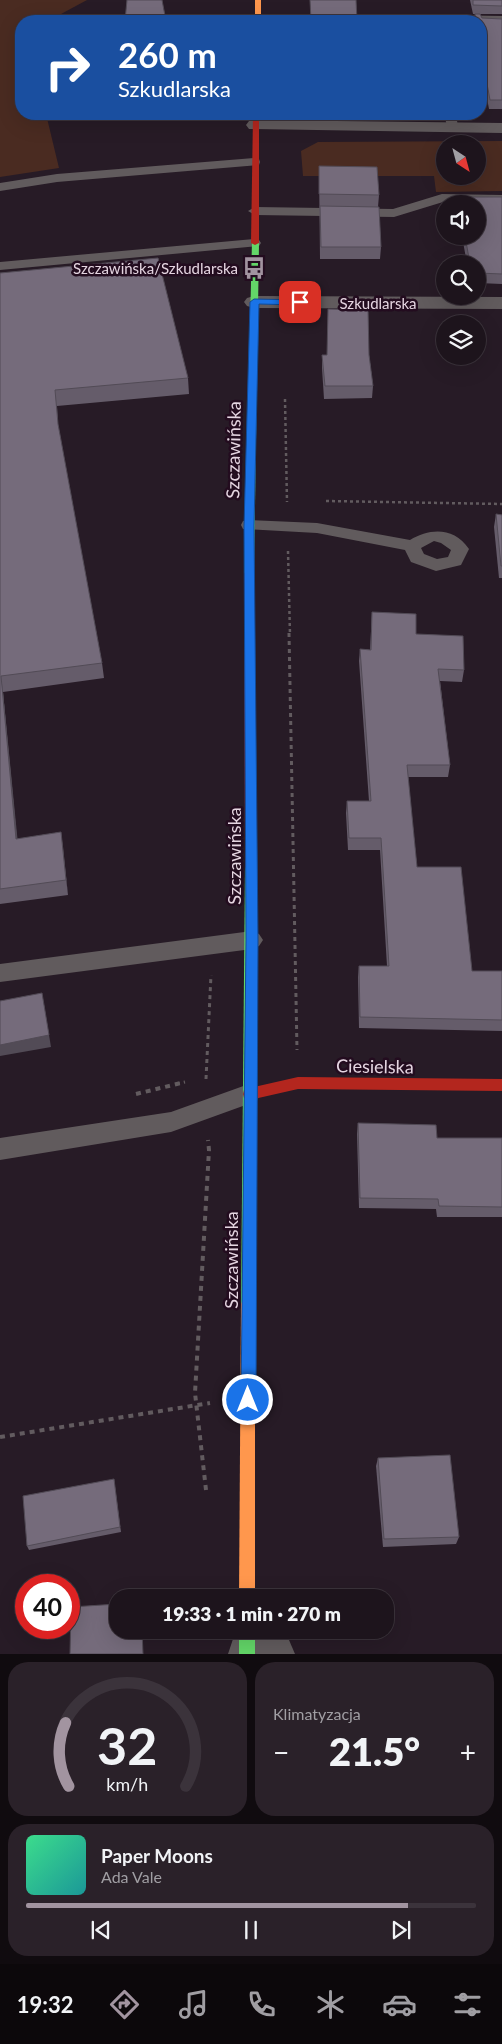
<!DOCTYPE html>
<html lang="pl">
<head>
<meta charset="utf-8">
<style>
  :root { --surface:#1d141c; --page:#2a2129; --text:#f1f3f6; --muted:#a09ea3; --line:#3b333b; --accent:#a294a0 }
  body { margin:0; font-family:Lato,sans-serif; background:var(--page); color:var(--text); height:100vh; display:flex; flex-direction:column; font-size:19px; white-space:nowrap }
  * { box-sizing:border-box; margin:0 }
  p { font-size:16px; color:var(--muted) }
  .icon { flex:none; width:28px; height:28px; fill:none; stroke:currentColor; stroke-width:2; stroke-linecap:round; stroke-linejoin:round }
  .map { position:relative; height:1654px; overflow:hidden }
  .side { display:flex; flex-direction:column; gap:8px; padding:8px; background:#100b0f; flex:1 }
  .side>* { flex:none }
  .hud { position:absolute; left:15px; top:15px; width:472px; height:105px; border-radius:20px; box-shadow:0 5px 20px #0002,0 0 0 1px var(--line); background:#1a4fa0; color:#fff; overflow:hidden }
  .needle { width:32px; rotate:144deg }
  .fabs { position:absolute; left:436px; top:135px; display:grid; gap:10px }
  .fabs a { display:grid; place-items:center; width:50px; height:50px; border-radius:50%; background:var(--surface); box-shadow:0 5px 20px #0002,0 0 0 1px var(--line); font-size:25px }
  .speed { position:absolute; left:15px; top:1574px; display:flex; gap:10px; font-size:25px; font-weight:700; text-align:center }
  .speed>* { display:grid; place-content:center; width:65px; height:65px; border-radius:50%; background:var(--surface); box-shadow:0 5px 20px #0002,0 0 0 1px var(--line); line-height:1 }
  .speed .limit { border:8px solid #d22; background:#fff; color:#111 }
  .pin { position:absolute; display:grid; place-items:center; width:42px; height:42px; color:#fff; margin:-21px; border-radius:10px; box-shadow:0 2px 8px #0006 }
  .me { position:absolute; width:55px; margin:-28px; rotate:0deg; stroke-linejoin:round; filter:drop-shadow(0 0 4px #0008) }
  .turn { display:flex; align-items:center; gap:18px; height:105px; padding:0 20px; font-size:22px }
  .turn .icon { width:65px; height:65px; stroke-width:2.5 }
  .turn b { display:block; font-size:35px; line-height:42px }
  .big { font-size:38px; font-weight:800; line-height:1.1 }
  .side .card { flex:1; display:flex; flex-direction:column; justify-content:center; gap:8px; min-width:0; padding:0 18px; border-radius:20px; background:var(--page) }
  .side .dial { align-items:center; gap:0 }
  .dial svg { height:130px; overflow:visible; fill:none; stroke:var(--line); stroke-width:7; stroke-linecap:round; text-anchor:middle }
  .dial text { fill:var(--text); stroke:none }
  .song { display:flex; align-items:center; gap:15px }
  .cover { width:60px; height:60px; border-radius:8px; background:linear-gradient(135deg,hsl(150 70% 55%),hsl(180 70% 35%)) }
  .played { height:5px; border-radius:2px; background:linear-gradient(90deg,var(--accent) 85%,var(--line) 85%) }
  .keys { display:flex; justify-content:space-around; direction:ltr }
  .heat { display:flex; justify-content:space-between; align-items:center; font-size:28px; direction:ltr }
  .side .tiles { flex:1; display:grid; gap:8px; grid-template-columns:1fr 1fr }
  .card:last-child { grid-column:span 2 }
  .trip { position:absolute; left:109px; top:1589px; width:285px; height:50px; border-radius:20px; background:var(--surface); box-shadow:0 5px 20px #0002,0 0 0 1px var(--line); font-weight:800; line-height:50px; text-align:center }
  .tab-bar { display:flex; height:80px; justify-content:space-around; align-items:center; background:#0c080b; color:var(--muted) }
  .tab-bar .icon { width:35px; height:35px }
  .tab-bar .on { color:var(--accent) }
  .tab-bar b { font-size:22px; color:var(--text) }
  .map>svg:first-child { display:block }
  .green { fill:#4a2b21; fill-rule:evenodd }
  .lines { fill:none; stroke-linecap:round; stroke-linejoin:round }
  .path-far2 { stroke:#625b5f; stroke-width:2.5; stroke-dasharray:3 3; stroke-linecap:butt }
  .path-far1 { stroke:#625b5f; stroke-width:3; stroke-dasharray:4 4; stroke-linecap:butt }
  .path { stroke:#625b5f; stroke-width:4; stroke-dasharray:5 5; stroke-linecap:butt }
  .lane { fill:#615b5d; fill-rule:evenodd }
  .street { fill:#615b5d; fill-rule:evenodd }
  .fast { fill:#63d668; fill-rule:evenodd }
  .slow { fill:#ff974d; fill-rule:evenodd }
  .jam { fill:#b3261e; fill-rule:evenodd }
  .wall { fill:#655c6a }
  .shaded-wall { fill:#524b56 }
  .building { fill:#756b7b; stroke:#524b56 }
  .route { fill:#1a73e8; stroke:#114b97 }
  .labels { text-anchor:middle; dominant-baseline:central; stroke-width:5; stroke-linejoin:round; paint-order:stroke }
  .far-poi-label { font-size:15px; fill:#e5d5e1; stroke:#230c1f; text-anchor:end }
  .far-street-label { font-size:15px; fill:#e5d5e1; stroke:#230c1f }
  .street-label { font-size:18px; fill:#e5d5e1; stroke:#230c1f }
</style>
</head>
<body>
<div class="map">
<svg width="502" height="1654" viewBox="0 0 502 1654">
  <rect width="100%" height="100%" fill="#271b26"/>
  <g class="green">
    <polygon points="0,0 87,0 48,21 21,21 21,114 46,114 59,168 0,177"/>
    <path d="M 502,141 L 502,191 L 436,192 L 434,176 L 303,176 L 301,151 L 318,142 ZM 445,144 L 478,144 L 478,176 L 445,176 Z"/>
  </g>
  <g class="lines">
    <g class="path-far2">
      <polyline points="285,399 287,502"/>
      <polyline points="326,501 502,504"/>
      <polyline points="288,551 290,635"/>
    </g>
    <g class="path-far1">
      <polyline points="289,633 297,1050"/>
      <polyline points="206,1079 211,975"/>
      <polyline points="176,1084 185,1082"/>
    </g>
    <g class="path">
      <polyline points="136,1094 181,1083"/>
      <polyline points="0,1437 210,1403"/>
      <polyline points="206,1490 195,1393 209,1150 208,1140"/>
    </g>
    <g class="lane">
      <polygon points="444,114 456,114 458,127 456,130 448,130"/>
      <polygon points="254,158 259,159 260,162 259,165 57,182 0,191 0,183 57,174"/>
      <polygon points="442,194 502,195 502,203 443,202 394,217 255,215 248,211 255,207 393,209"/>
      <polygon points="254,239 259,240 261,243 259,246 0,270 0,262"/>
      <path d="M 249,520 L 317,523 L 410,540 C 430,528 454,527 469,549 L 461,565 L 436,571 L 411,562 L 405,550 L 317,533 L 243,529 L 241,525 L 243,521 ZM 434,541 L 441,543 L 451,550 L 448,557 L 437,559 L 424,554 L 421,548 Z"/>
      <polygon points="252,931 259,934 263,940 259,946 252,949 0,982 0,964"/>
      <polygon points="249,1084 257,1087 260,1094 257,1101 171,1132 0,1160 0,1138 171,1112"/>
    </g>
    <g class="street">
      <polygon points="438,15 502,16 502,26 481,25 481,21 431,21 432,17"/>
      <polygon points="255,120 502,123 502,133 249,129 246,125 249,121"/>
      <polygon points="254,296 502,297 502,309 254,308 247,306 244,302 247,298"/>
      <polygon points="247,1633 275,1634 289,1640 295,1654 228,1654 233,1639"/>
    </g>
    <g class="fast">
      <polygon points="252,241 259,243 254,573 249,576 244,573"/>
      <polygon points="251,863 255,864 257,867 255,1304 253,1309 248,1311 243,1309 241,1304 245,867 247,864"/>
      <rect x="239" y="1630" width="16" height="24"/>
    </g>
    <g class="slow">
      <rect x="255" y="0" width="6" height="21"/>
      <polygon points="248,1297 253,1299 255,1304 255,1598 239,1598 241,1304 243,1299"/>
    </g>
    <g class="jam">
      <polygon points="253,114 259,114 259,243 255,245 251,243"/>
      <polygon points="249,570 254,573 257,867 255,870 247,870 245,867 244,573"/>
      <polygon points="298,1077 502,1079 502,1091 298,1089 249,1100 244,1098 243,1094 244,1090 249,1088"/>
    </g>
  </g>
  <g class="wall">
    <polygon points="470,0 502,0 502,14 473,14"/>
    <polygon points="475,14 482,18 502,19 502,109 489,109 481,66 481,21 474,21"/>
    <polygon points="319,166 379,195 378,207 381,247 380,259 320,259"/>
    <polygon points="458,197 502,197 502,284 478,283 478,264 467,264 462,236 478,236 478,204 457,204"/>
    <polygon points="0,273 188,378 189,394 57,406 58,428 102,663 104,678 3,692 17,839 61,832 68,895 0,904"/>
    <polygon points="322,355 369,355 373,386 372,398 324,399 322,368"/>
    <polygon points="496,514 502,515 502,578 499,578 494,527"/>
    <polygon points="372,612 416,634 464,670 462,682 440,681 450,765 448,777 408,777 417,867 472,971 502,971 502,1031 359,1028 358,977 359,966 387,966 380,850 348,850 346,813 347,801 369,801 359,661 360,649 370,650"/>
    <polygon points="358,1123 437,1138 502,1138 502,1217 437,1217 436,1209 359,1208 357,1134"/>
    <polygon points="378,1458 459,1537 456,1544 383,1547 376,1466"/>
    <polygon points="114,1479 121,1532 29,1550 27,1546"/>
  </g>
  <g class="shaded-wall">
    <polygon points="1,676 3,692 19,854 16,839"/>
    <polygon points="61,832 63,847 68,895 66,880"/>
    <polygon points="44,1005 51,1047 0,1056 0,1045"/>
    <polygon points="142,1630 143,1630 143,1654"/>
  </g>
  <g class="building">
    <polygon points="127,0 162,0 166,21 125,21"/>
    <polygon points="310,0 356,0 357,21 311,21"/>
    <polygon points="473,0 502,0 502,6 473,5"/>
    <polygon points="475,14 480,14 482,18 502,19 502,100 490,100 481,51 481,21 476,21"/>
    <polygon points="319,166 377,167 379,195 319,194"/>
    <polygon points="458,197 502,197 502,274 478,273 478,264 470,264 465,236 478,236 478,204 459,204"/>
    <polygon points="320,206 379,207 381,247 321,247"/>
    <polygon points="158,258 188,378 55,390 58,424 102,663 1,676 16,839 61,832 66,880 0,889 0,273"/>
    <polygon points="328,309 368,310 369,355 373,386 325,386 322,355 327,355"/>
    <polygon points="496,514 502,515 502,566 501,566"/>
    <polygon points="372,612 416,614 416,634 463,636 464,670 438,669 450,765 407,765 417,867 461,867 472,971 502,971 502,1020 360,1017 359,966 389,966 381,838 349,838 347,801 371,801 360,649 371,650"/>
    <polygon points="42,993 49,1035 0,1045 0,1001"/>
    <polygon points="358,1123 436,1125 437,1138 502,1138 502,1207 439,1206 438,1199 360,1198"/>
    <polygon points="450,1455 459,1537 384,1539 378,1458"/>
    <polygon points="114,1479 120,1527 27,1546 23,1496"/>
    <polygon points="118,1604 118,1630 142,1630 143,1654 70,1654 71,1607"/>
  </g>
  <polygon class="route" points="254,299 300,300 304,302 300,305 259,304 254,526 258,940 256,1400 253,1405 248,1407 243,1405 241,1400 246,940 244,526 250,302"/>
  <defs>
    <symbol id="bus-bare" viewBox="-9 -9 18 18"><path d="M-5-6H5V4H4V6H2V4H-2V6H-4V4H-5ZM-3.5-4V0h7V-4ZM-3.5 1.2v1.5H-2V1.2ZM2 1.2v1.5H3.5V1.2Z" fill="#a294a0" stroke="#230c1f" stroke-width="2.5" paint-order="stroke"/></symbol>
  </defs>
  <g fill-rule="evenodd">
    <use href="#bus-bare" x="238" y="252" width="32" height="32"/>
  </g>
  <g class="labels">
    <g class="far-poi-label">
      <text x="238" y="268">Szczawińska/Szkudlarska</text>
    </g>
    <g class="far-street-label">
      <text x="378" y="303">Szkudlarska</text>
    </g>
    <g class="street-label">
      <text transform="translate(233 450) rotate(-89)">Szczawińska</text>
      <text transform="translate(234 856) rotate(-90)">Szczawińska</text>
      <text transform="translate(375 1066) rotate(1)">Ciesielska</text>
      <text transform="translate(231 1260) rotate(-90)">Szczawińska</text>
    </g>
  </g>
</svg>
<div class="fabs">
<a><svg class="needle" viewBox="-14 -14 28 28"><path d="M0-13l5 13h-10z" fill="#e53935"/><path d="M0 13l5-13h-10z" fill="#a09ea3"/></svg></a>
<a><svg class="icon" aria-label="sound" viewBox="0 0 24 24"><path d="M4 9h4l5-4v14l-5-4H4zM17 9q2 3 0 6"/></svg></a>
<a><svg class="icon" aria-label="search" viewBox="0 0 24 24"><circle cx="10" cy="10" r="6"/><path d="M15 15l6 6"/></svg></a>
<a><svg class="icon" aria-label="layers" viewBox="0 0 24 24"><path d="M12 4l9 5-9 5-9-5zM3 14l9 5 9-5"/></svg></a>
</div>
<div class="speed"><div class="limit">40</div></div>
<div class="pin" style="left:300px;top:302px;background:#d93025"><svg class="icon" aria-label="arrive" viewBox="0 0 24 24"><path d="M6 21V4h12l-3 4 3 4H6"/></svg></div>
<svg class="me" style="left:248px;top:1400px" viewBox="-20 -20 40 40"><circle r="17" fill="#1a73e8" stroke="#fff" stroke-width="3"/><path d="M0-11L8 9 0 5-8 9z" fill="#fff"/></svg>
<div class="trip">19:33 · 1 min · 270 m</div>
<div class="hud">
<div class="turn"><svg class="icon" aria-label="right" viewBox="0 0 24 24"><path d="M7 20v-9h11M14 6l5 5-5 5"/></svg><div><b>260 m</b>Szkudlarska</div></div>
</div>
</div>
<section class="side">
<div class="tiles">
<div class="card dial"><svg viewBox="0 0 100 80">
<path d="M14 69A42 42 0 1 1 86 69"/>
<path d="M14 69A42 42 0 0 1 12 30" stroke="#a294a0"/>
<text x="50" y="56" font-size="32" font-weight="700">32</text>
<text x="50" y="72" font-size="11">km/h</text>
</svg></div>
<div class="card"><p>Klimatyzacja</p>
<div class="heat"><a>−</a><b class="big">21.5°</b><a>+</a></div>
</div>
<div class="card">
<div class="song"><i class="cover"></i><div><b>Paper Moons</b><p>Ada Vale</p></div></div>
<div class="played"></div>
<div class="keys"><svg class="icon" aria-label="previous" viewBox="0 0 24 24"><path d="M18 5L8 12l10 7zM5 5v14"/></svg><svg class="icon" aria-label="pause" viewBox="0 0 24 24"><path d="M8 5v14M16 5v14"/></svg><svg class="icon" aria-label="next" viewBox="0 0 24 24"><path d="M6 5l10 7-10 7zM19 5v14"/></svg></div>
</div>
</div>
</section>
<nav class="tab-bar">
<b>19:32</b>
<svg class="icon on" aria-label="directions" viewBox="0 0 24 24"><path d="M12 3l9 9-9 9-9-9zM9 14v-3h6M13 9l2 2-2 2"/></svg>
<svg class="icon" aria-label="music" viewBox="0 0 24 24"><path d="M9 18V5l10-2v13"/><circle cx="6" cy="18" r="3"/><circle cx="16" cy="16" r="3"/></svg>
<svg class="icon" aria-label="phone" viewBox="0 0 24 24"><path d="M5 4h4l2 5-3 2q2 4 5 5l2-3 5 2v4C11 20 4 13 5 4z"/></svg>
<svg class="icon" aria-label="climate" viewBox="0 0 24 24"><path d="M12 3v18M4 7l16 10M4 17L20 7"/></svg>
<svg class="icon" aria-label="car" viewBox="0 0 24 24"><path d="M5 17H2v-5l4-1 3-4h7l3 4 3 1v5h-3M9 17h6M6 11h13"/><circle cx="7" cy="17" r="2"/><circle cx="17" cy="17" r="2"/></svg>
<svg class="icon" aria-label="filters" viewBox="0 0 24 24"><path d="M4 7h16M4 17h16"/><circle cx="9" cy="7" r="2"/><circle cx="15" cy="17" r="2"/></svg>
</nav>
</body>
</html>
